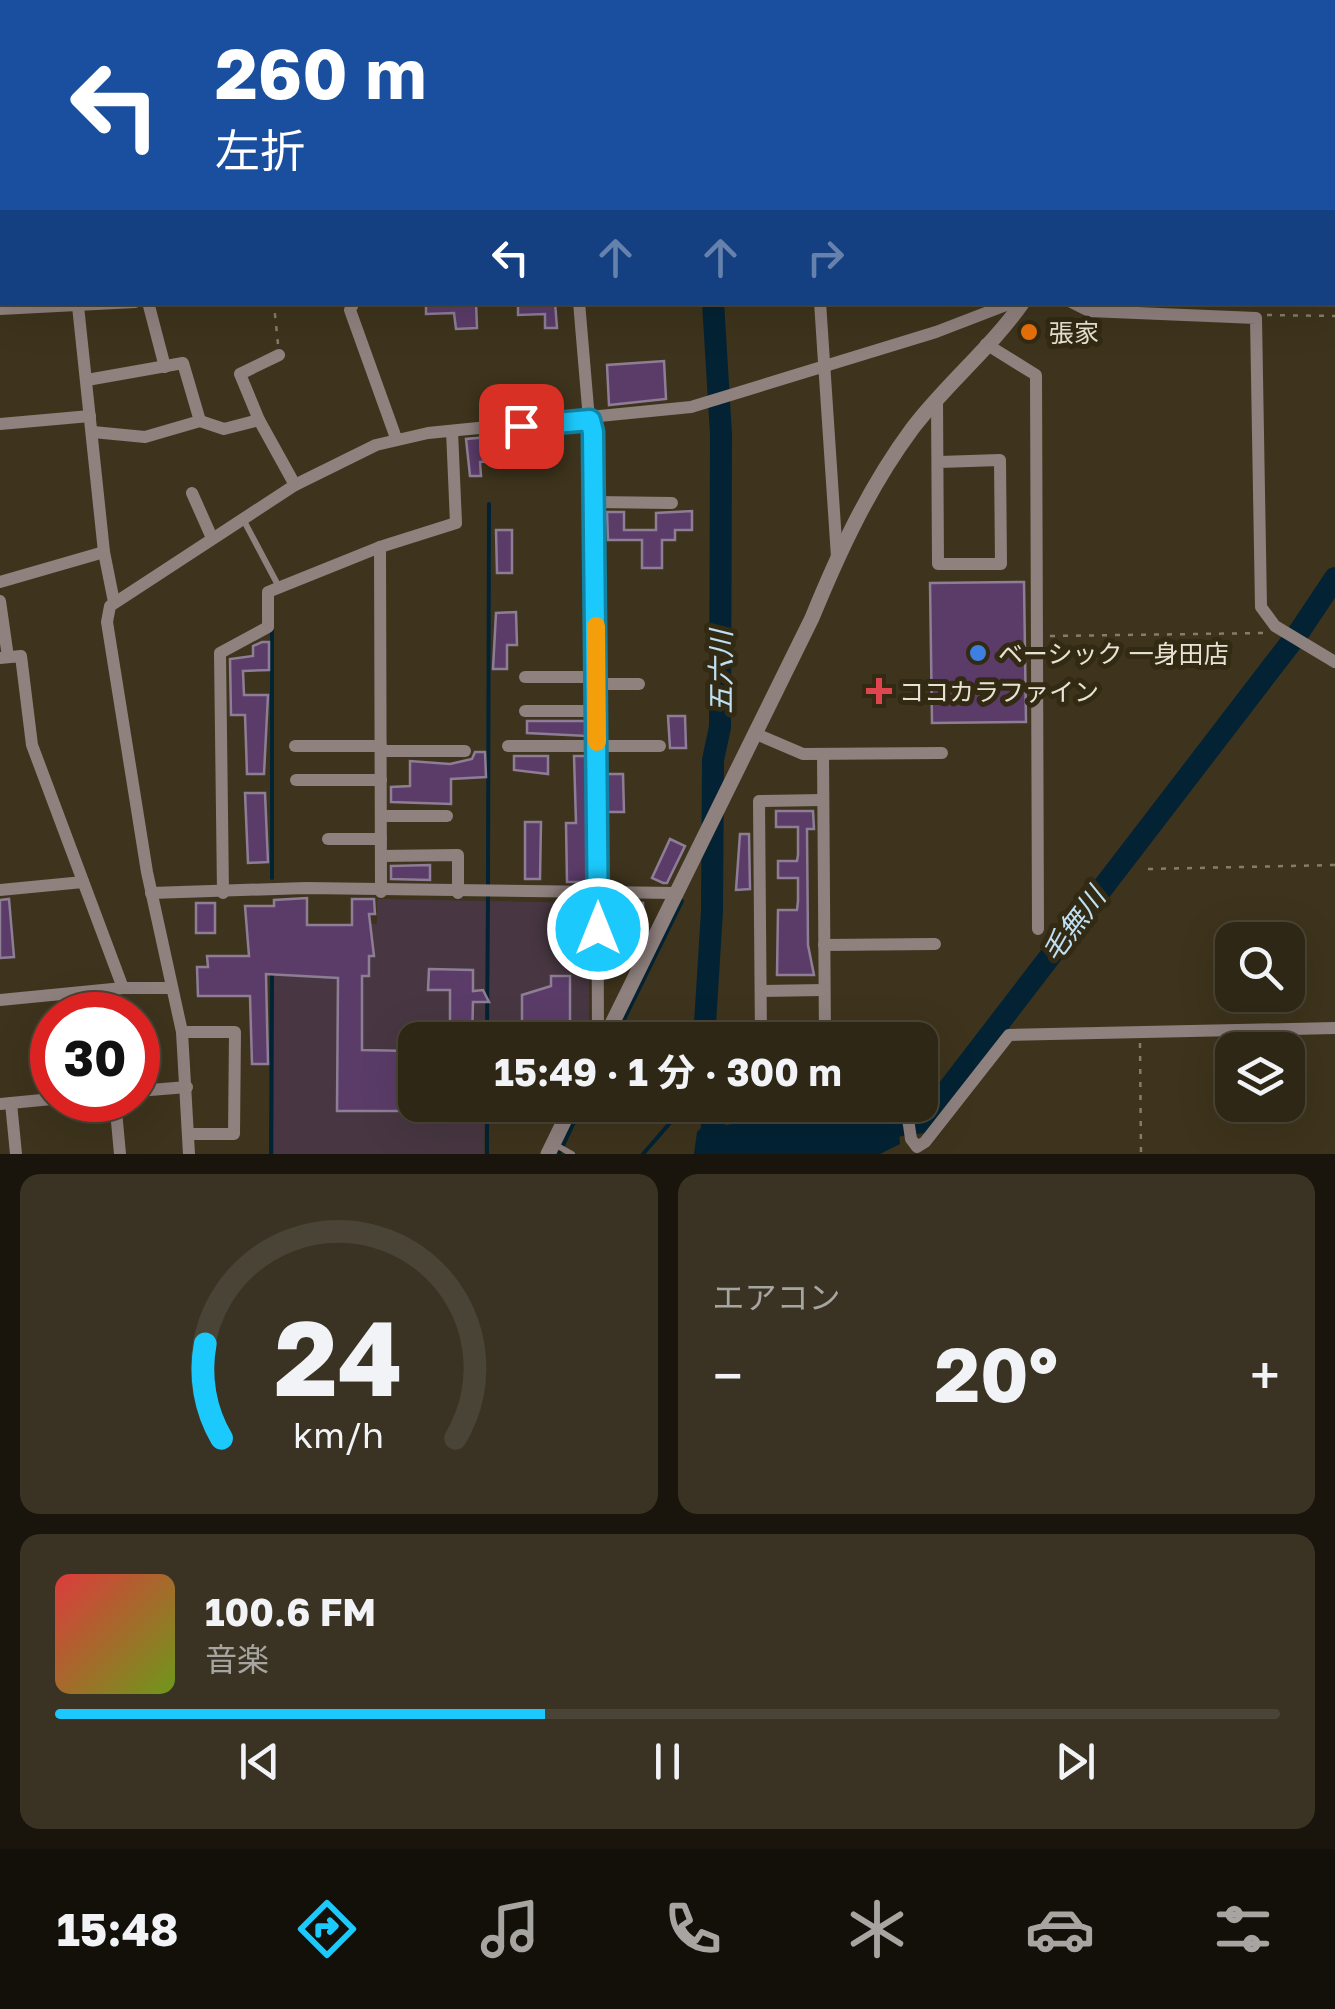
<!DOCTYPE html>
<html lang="ja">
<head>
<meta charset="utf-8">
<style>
  :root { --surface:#2e2716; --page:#3a3323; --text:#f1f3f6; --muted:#a7a5a1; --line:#494435; --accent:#1cc9fc }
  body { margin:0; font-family:"Golos Text","Noto Sans JP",sans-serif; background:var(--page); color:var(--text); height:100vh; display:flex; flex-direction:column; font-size:38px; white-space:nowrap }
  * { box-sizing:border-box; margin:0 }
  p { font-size:32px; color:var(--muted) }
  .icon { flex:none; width:55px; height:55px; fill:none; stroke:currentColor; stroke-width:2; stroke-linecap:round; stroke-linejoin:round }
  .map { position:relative; height:1154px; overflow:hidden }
  .side { display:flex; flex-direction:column; gap:20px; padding:20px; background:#19150c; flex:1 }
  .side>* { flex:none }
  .top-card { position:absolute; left:0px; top:0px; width:1335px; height:305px; box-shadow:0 10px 40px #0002,0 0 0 2px var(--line); background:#1a4fa0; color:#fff; overflow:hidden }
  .controls { position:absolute; left:1215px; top:922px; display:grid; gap:20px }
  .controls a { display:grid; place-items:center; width:90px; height:90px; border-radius:20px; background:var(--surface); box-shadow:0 10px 40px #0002,0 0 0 2px var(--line); font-size:50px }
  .speed { position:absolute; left:30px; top:992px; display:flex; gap:20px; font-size:50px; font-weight:700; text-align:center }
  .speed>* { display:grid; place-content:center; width:130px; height:130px; border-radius:50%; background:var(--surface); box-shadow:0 10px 40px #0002,0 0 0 2px var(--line); line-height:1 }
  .speed .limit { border:15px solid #d22; background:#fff; color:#111 }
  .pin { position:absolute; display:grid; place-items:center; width:85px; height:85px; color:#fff; margin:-42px; border-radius:20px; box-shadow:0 5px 15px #0006 }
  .me { position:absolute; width:110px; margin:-55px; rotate:0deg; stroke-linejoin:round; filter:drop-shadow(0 0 8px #0008) }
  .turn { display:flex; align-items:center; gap:35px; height:210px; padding:0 50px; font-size:45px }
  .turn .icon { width:130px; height:130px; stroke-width:2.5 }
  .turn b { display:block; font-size:70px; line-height:85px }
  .lanes { display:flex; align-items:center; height:95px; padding:0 50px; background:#0003; justify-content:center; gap:50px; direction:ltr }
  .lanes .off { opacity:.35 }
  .big { font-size:75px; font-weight:700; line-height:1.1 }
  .side .card { flex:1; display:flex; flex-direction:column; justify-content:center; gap:15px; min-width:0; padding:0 35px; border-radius:20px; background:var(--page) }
  .side .dial { align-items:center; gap:0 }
  .dial svg { height:260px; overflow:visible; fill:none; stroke:var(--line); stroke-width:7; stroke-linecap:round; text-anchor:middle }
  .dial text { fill:var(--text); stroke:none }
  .song { display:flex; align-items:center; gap:30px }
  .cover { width:120px; height:120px; border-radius:15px; background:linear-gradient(135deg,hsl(0 70% 55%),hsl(80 70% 35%)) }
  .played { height:10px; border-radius:5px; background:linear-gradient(90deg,var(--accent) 40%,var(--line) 40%) }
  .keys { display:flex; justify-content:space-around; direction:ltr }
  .heat { display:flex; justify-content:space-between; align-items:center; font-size:55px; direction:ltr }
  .side .tiles { flex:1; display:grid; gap:20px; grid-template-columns:1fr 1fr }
  .card:last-child { grid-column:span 2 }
  .trip { position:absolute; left:398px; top:1022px; width:540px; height:100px; border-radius:20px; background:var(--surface); box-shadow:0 10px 40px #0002,0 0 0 2px var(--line); font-weight:700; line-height:100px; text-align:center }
  .menu { display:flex; height:160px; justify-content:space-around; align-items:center; background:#121009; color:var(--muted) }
  .menu .icon { width:70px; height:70px }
  .menu .current { color:var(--accent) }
  .menu b { font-size:45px; color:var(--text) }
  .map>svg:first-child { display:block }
  .education { fill:#483742 }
  .water { fill:#032334 }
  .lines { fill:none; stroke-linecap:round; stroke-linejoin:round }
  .stream { stroke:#032334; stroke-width:4 }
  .river { stroke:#032334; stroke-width:22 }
  .building { fill:#5b3c69; stroke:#8d7e95; stroke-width:2.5 }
  .path { stroke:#857d6a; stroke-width:2.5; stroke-dasharray:5 8; stroke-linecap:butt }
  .service { stroke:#8f817e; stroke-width:6 }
  .minor { stroke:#8f817e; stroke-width:12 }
  .tertiary { stroke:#8f817e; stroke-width:15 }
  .rail { stroke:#b4ad9c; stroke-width:4; stroke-dasharray:5 10; stroke-linecap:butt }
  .route-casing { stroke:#1283a4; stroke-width:25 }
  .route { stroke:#1cc9fc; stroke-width:18 }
  .slow { stroke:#f59e0b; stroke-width:18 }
  .food-dot { fill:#e8710a; stroke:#332a13; stroke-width:4 }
  .shop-dot { fill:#3f7fe0; stroke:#332a13; stroke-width:4 }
  .health-dot { fill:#e0444e; stroke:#332a13; stroke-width:4 }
  .labels { text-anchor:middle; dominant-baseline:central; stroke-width:10; stroke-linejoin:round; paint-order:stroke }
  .poi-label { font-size:25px; fill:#e8e2d4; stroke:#332a13; text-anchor:start }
  .water-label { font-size:28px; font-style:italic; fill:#bfe0f4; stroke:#332a13 }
</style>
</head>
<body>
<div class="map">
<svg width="1335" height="1154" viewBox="0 0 1335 1154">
  <rect width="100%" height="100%" fill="#3e341d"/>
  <polygon class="education" points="377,899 589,903 589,1040 415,1040 415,1105 485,1105 484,1154 274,1154 274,924 377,924"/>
  <polygon class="water" points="881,1105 897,1108 900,1144 880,1154 694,1154 697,1132 701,1128 700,1108 721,1106 725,1125"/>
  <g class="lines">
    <g class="stream">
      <polyline points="272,878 272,629"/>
      <polyline points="488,885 489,504"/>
      <polyline points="487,1040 488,894"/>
      <polyline points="614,1040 682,901"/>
      <polyline points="271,1154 272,971"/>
      <polyline points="487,1154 487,1105"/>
      <polyline points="559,1154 582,1105"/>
      <polyline points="643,1154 683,1108"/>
    </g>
    <g class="river">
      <polyline points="680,0 681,2"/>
      <polyline points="704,1040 712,911 713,760 720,727 721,434 713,302"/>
      <polyline points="887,1127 923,1122 1299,632 1335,578"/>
    </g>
  </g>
  <g class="building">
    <polygon points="476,302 477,328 456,329 454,313 426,314 426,305"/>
    <polygon points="518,302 555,302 557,328 545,328 545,314 518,315"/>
    <polygon points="664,361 666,399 609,405 607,365"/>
    <polygon points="512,435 514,460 480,462 481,476 470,476 466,439"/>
    <polygon points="692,511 692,530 675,530 675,540 662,540 662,568 642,568 642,540 608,540 607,512 624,512 624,530 656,530 656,513"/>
    <polygon points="496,530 512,530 512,573 497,573"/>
    <polygon points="1024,582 1026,722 932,723 930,583"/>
    <polygon points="516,612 517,645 507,645 507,669 493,669 496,613"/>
    <polygon points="262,642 269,642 269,670 243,671 244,695 268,695 264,774 247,774 245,715 231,715 230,659 253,656 253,646"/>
    <polygon points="668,716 685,716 686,748 670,748"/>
    <polygon points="527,721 587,721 587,736 527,733"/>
    <polygon points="475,752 485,752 486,777 451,779 451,804 391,802 391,787 410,786 410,761 450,764 472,759"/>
    <polygon points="514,756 548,756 548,774 514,770"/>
    <polygon points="574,756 587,756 587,882 567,882 566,823 576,823"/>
    <polygon points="607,774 623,774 624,812 607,812"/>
    <polygon points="245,793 265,793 268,862 248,863"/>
    <polygon points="776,811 813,811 814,829 807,829 808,945 814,975 777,975 778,910 797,910 798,901 798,878 778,878 778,861 797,861 798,855 798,827 776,827"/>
    <polygon points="525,822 541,822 540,879 525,879"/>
    <polygon points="740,834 749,834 750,889 736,890"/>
    <polygon points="670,839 685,846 667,883 663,883 652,878"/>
    <polygon points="430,865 430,880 391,879 391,866"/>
    <polygon points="307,898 307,925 352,925 352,899 374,899 375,914 369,914 374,956 369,956 369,976 362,976 362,1050 411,1051 414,1111 337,1111 338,978 266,974 268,1064 252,1064 250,996 198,996 197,967 208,967 207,956 249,956 245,906 274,906 274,900"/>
    <polygon points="9,899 14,957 0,958 0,900"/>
    <polygon points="608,902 643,903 644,923 608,923"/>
    <rect x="196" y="903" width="19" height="30"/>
    <polygon points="429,969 473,970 473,991 483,990 489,1002 473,1002 472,1040 450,1040 450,990 428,990"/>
    <polygon points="551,976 570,976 570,1024 522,1024 522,995 551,986"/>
  </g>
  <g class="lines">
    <g class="path">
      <polyline points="131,0 131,2"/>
      <polyline points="0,72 2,71"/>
      <polyline points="1267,315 1335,316"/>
      <polyline points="278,344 274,305 318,302"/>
      <polyline points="1050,636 1267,633"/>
      <polyline points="1148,869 1335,865"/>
      <polyline points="1140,1043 1141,1154"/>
    </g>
    <g class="service">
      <polyline points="243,519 279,587"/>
      <polyline points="556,1145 572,1154"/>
    </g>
    <g class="minor">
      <polyline points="563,0 563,2"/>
      <polyline points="800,0 800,2"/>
      <polyline points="1017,0 1017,2"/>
      <polyline points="1223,0 1242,2"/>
      <polyline points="1151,2 1151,0"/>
      <polyline points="1332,16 1335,16"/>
      <polyline points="148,302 165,367"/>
      <polyline points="354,302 350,310 396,438"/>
      <polyline points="579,302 596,502 598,1040"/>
      <polyline points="820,302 837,557"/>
      <polyline points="1071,302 1089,311 1256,318 1261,607 1275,626 1335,662"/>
      <polyline points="78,306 104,552 114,602"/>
      <polyline points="0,309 135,302"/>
      <polyline points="986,344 1036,375 1038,929"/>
      <polyline points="87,380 183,363 200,421 145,437 93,432"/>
      <polyline points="937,400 938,564 1001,564 1000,460 939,462"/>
      <polyline points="259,420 240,374 279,355"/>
      <polyline points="200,421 224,429 259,420 295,485"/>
      <polyline points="0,424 90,416"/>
      <polyline points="192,493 212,538"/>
      <polyline points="596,502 672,503"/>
      <polyline points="0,582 104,552"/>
      <polyline points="0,601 8,657"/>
      <polyline points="0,658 21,656 32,745 123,988 172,988"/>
      <polyline points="525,677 596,677"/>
      <polyline points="596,684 639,684"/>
      <polyline points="525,711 597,711"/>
      <polyline points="754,733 803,754 942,753"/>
      <polyline points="295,746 381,746"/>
      <polyline points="508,746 660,746"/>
      <polyline points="381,751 465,751"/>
      <polyline points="823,754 825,1040"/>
      <polyline points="296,780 381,780"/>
      <polyline points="381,816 447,816"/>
      <polyline points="328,839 381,839"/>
      <polyline points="381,856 458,855 458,893"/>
      <polyline points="0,890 83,882"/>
      <polyline points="381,892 380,547 456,523 452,431"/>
      <polyline points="151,893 306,888 675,893"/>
      <polyline points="223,893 220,653 268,627 268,592 380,547"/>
      <polyline points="824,945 935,944"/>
      <polyline points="761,991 824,990"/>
      <polyline points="0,1000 123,988"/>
      <polyline points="182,1032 235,1032 234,1134 189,1134"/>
      <polyline points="761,1040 759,801 823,800"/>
      <polyline points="138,1091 187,1087"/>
      <polyline points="115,1100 120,1154"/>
      <polyline points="11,1103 16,1154"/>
      <polyline points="0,1104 52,1099"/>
      <polyline points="906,1105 911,1139 917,1147 925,1142 1009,1035 1335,1028"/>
      <polyline points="189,1154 182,1032 147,872 107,622 110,606 295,485 376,445 428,433 691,407 936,332 1014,302"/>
    </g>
    <g class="tertiary">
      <path d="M 604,1040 L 812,618 C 839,552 869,487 912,429 C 945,385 991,348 1023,302"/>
      <polyline points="548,1154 572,1105"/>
    </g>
    <g class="rail">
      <polyline points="1098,0 1115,2"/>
      <polyline points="420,2 432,0"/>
      <polyline points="1332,34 1335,34"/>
      <polyline points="0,165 2,164"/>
    </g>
  </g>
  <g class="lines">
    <defs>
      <polyline id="route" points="521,426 590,420 593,432 598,929"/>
    </defs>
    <use href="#route" class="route-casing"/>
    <use href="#route" class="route"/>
    <polyline class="slow" points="596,626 597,742"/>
  </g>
  <circle class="food-dot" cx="1029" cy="332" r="10"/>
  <circle class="shop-dot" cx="978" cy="653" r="10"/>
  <path class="health-dot" d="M874 676h10v10h10v10h-10v10h-10v-10h-10v-10h10z"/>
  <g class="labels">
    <g class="poi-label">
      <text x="1049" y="332">張家</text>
      <text x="998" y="653">ベーシック 一身田店</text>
      <text x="899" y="691">ココカラファイン</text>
    </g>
    <g class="water-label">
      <text transform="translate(720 672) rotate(-90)">五六川</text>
      <text transform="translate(1073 924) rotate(-53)">毛無川</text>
    </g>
  </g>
</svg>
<div class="controls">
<a><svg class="icon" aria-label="search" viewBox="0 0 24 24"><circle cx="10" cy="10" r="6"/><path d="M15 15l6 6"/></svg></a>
<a><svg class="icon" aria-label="layers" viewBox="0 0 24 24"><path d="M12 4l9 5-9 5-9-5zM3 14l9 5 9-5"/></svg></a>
</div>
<div class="speed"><div class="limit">30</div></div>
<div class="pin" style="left:521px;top:426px;background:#d93025"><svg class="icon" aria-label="arrive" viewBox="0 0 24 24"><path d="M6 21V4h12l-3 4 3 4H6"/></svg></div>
<svg class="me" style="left:598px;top:929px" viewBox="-20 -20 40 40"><circle r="17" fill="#1cc9fc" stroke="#fff" stroke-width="3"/><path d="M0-11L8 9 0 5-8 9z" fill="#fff"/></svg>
<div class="trip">15:49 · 1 分 · 300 m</div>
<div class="top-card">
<div class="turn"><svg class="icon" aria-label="left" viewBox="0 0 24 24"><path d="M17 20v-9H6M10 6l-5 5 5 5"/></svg><div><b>260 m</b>左折</div></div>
<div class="lanes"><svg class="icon" aria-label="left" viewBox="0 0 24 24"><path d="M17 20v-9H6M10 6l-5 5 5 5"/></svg><svg class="icon off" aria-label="ahead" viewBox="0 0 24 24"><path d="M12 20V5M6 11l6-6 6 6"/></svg><svg class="icon off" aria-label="ahead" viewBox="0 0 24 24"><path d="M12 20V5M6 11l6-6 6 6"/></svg><svg class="icon off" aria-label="right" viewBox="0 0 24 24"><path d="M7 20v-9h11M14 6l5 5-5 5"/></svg></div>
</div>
</div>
<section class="side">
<div class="tiles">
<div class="card dial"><svg viewBox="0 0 100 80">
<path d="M14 69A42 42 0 1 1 86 69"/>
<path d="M14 69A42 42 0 0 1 9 40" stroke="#1cc9fc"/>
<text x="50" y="56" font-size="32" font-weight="700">24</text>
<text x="50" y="72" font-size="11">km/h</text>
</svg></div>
<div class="card"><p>エアコン</p>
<div class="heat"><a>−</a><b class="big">20°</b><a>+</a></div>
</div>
<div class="card">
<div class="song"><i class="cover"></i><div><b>100.6 FM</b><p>音楽</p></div></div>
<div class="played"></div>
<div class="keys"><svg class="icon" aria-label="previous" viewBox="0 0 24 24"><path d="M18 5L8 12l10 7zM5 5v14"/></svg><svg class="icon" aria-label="pause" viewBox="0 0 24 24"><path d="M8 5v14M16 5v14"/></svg><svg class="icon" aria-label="next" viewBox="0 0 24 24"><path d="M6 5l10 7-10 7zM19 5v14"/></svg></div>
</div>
</div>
</section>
<nav class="menu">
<b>15:48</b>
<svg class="icon current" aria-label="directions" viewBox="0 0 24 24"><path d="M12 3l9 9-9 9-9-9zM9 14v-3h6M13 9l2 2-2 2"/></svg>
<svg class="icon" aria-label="music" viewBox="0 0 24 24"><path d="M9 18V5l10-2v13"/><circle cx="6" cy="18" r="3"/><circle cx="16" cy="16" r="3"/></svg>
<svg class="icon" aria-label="phone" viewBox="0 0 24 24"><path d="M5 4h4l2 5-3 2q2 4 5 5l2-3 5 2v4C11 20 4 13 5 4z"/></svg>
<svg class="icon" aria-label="climate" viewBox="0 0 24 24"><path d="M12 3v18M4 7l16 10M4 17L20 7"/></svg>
<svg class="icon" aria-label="car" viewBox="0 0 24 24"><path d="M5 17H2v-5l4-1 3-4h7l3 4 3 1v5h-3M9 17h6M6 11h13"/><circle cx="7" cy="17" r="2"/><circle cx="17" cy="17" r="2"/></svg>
<svg class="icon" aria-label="filters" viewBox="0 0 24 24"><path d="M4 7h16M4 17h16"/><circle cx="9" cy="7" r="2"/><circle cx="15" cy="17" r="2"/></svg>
</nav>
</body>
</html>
